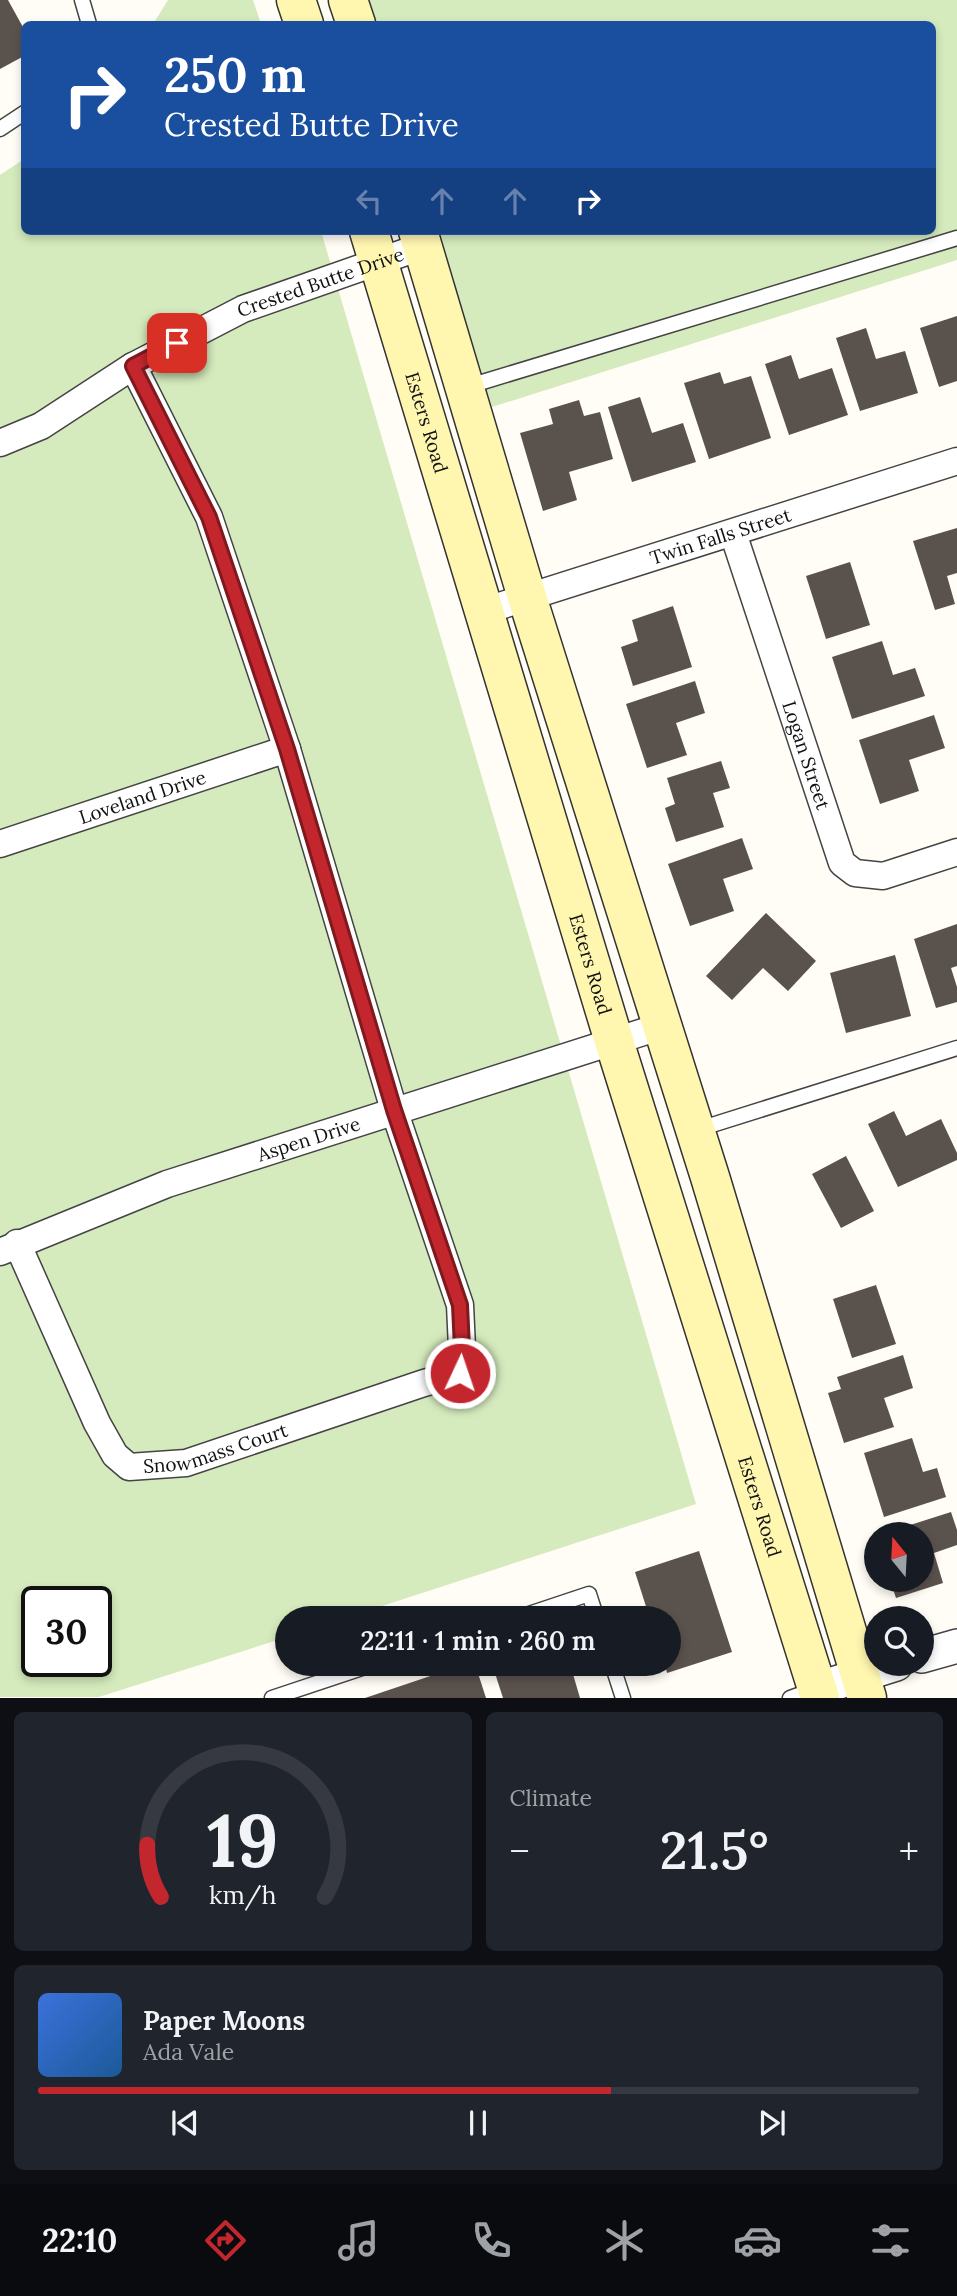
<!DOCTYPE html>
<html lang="en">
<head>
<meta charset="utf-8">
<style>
  :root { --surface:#171b24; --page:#20242c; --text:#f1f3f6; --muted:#9ea1a6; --line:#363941; --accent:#c4262e }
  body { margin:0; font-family:Lora,serif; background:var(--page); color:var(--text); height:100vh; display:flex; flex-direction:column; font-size:26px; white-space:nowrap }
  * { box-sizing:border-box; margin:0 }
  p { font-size:23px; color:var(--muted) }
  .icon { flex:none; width:38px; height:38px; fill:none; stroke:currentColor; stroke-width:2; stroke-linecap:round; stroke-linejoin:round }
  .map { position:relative; height:1698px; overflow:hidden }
  .side { display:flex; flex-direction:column; gap:14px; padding:14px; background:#0d0f14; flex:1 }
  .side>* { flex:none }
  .hud { position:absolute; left:21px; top:21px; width:915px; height:214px; border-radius:10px; box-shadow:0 4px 10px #0003; background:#1a4fa0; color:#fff; overflow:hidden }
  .needle { width:46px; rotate:342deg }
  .tools { position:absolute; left:864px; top:1522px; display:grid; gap:14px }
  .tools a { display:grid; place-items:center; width:70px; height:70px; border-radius:50%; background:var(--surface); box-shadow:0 4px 10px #0003; font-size:35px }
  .speed { position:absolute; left:21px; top:1586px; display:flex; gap:14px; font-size:35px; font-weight:700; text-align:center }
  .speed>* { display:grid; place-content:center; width:91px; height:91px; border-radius:50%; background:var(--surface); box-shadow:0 4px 10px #0003; line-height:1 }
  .speed .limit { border:4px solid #111; border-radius:10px; background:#fff; color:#111 }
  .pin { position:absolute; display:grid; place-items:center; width:60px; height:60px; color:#fff; margin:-30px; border-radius:14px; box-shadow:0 4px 10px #0006 }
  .me { position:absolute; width:77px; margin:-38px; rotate:3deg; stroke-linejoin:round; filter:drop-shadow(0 0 5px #0008) }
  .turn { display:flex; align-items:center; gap:24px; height:147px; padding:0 28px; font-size:32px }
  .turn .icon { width:91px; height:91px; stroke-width:2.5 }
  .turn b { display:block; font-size:49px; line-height:60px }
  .lanes { display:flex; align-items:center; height:66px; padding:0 28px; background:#0003; justify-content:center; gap:35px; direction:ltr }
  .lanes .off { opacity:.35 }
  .big { font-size:52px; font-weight:600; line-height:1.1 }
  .side .card { flex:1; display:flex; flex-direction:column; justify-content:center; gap:10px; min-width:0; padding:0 24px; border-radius:10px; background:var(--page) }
  .side .dial { align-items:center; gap:0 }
  .dial svg { height:182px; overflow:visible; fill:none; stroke:var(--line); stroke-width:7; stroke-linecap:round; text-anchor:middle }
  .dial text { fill:var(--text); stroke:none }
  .song { display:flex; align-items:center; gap:21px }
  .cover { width:84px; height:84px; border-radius:10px; background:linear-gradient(135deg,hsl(220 70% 55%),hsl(210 70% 35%)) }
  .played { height:7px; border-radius:4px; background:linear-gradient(90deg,var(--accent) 65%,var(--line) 65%) }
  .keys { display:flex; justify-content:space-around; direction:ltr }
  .heat { display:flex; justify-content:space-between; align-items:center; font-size:38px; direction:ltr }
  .side .tiles { flex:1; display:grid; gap:14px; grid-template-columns:1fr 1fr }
  .card:last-child { grid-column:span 2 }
  .trip { position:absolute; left:275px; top:1606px; width:406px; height:70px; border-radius:35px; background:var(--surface); box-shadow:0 4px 10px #0003; font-weight:600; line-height:70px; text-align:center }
  .menu { display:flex; height:112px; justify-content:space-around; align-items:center; background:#090b0e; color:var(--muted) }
  .menu .icon { width:49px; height:49px }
  .menu .on { color:var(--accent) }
  .menu b { font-size:32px; color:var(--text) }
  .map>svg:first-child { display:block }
  .green { fill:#d5ebbd; fill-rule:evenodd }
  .building { fill:#5a524d }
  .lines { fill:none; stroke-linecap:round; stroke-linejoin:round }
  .service-casing { stroke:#444; stroke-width:17 }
  .minor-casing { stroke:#444; stroke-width:29 }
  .tertiary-casing { stroke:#444; stroke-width:36 }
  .secondary-casing { stroke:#333; stroke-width:41 }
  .service { stroke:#fff; stroke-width:14 }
  .minor { stroke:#fff; stroke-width:26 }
  .tertiary { stroke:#fff; stroke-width:33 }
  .secondary { stroke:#fff6b0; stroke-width:38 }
  .route-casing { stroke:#7f191e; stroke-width:18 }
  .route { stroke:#c4262e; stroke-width:12 }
  .labels { text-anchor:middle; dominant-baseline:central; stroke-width:7; stroke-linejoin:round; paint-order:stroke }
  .street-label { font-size:19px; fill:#111; stroke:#fff }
</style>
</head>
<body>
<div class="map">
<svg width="957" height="1698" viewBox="0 0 957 1698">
  <rect width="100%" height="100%" fill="#fffdf5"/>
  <g class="green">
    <polygon points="168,0 253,0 261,24 153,24"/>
    <polygon points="363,0 957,0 957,260 492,407 436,231 933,231 933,24 370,24"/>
    <path d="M 24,159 L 24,231 L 321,231 L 696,1504 L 342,1619 L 287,1619 L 287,1637 L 99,1697 L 0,1697 L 0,175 ZM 37,1601 L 96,1601 L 96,1661 L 37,1661 Z"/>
  </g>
  <g class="building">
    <polygon points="0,0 8,0 24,29 24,56 0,69"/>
    <polygon points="957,316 957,381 939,387 920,328"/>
    <polygon points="866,328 876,359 905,351 918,393 860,411 836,338"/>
    <polygon points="791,355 799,379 832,368 848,415 789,435 765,364"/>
    <polygon points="720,372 724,384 751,376 771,438 709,459 684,383"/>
    <polygon points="640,397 652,433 683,423 696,462 632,482 608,407"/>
    <polygon points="579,400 584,416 600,412 613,459 569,472 577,500 543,511 520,433 553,424 549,409"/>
    <polygon points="957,528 957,573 947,576 955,604 935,610 913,541"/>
    <polygon points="850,562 870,625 826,639 806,576"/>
    <polygon points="673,606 692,667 633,686 621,647 638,641 632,620"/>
    <polygon points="882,641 893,675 915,668 925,696 852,719 832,657"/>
    <polygon points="695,681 705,713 676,723 687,755 647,768 626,704"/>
    <polygon points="934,715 945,748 909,760 919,791 880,804 859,740"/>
    <polygon points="721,761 730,788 713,793 724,827 676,842 665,808 675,804 667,778"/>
    <polygon points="742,838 753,869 723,879 734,911 690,926 668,864"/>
    <polygon points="766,913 816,961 788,991 763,968 732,1000 706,976"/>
    <polygon points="957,924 957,966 951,968 957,987 957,1002 936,1008 914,939"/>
    <polygon points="895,955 911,1016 846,1033 830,973"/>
    <polygon points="894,1111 906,1136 941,1119 957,1153 957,1160 898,1187 868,1124"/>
    <polygon points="846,1156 874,1211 841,1228 812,1174"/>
    <polygon points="876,1285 896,1344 852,1358 833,1299"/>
    <polygon points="903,1355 913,1388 884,1398 894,1427 844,1443 828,1393 841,1389 837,1377"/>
    <polygon points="912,1438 923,1472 937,1468 946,1497 884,1517 864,1453"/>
    <polygon points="951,1512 957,1530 957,1545 934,1553 943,1583 896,1598 890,1580 922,1580 922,1535 882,1534"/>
    <polygon points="699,1551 732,1652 667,1673 665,1664 668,1664 668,1619 650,1619 635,1572"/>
    <polygon points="466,1664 475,1664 486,1698 365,1698"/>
    <polygon points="501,1664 570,1664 580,1698 503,1698 493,1667"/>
  </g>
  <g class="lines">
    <defs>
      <g id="service">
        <polyline points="82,0 89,24"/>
        <polyline points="0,129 24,113"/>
        <polyline points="466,387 957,238"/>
        <polyline points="696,1130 957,1048"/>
        <polyline points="514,1619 589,1594 597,1619"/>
        <polyline points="612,1664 623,1698"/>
        <polyline points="272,1698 374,1664"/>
        <polyline points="790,1698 815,1689"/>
      </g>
      <g id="minor">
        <path id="s1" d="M 0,443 L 41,426 L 133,366 L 243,309 L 423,246"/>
        <path id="s2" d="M 733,533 L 842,863 L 855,873 L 883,876 L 957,852"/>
        <path id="s3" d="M 484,611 L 957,461"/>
        <path id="s4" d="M 0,844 L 287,749"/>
        <path id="s5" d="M 17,1243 L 97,1423 L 115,1455 L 129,1467 L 186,1463 L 424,1383 L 460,1373 L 462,1348 L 460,1305 L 394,1110 L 287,749 L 209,517 L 133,366"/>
        <path id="s6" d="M 0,1252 L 167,1184 L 662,1026"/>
      </g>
      <g id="tertiary">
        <polyline points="922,1656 957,1646"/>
        <polyline points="817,1689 896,1664"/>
      </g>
      <g id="secondary">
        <polyline points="296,0 304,24"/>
        <polyline points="348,0 356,24"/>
        <path id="s7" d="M 369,231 L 614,1041 L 820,1698"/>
        <polyline points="418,231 527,597 710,1177 867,1698"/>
      </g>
    </defs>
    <use href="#service" class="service-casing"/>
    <use href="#minor" class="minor-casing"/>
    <use href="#tertiary" class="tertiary-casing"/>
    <use href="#secondary" class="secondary-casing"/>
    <use href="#service" class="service"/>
    <use href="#minor" class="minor"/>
    <use href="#tertiary" class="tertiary"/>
    <use href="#secondary" class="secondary"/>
  </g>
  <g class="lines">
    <defs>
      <polyline id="route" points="177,343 133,366 209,517 287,749 394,1110 460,1305 462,1348 460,1373"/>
    </defs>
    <use href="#route" class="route-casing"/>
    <use href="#route" class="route"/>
  </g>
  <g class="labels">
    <g class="street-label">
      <text stroke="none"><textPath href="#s1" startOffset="360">Crested Butte Drive</textPath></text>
      <text stroke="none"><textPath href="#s7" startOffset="200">Esters Road</textPath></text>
      <text stroke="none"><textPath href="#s3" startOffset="248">Twin Falls Street</textPath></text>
      <text stroke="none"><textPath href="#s2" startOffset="234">Logan Street</textPath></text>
      <text stroke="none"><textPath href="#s4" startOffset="150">Loveland Drive</textPath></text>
      <text stroke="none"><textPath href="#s7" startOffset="766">Esters Road</textPath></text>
      <text stroke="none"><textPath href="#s6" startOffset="329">Aspen Drive</textPath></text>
      <text stroke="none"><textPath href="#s5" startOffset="341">Snowmass Court</textPath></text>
      <text stroke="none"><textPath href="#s7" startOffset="1334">Esters Road</textPath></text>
    </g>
  </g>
</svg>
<div class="tools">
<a><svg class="needle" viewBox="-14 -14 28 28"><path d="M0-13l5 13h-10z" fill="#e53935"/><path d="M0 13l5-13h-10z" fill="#9ea1a6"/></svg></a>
<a><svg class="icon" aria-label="search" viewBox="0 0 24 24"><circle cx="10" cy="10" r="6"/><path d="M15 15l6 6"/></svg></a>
</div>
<div class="speed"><div class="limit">30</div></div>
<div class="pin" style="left:177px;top:343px;background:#d93025"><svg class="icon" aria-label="arrive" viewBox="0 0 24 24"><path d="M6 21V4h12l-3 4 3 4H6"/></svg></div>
<svg class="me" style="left:460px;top:1373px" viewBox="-20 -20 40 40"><circle r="17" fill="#c4262e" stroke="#fff" stroke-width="3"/><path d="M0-11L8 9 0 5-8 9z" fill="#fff"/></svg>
<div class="trip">22:11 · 1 min · 260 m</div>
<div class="hud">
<div class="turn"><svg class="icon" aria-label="right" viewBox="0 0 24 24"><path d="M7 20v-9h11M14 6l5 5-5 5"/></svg><div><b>250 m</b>Crested Butte Drive</div></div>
<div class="lanes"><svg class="icon off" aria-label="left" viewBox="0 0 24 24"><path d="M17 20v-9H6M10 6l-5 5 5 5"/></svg><svg class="icon off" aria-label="ahead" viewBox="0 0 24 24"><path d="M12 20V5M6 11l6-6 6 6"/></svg><svg class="icon off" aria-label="ahead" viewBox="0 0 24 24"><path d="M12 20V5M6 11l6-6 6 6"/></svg><svg class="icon" aria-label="right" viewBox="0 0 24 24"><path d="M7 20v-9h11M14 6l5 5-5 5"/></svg></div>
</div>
</div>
<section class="side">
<div class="tiles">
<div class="card dial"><svg viewBox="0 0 100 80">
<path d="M14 69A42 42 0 1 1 86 69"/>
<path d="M14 69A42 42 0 0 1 8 46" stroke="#c4262e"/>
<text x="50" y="56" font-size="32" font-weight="700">19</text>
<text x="50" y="72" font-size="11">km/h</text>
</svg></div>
<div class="card"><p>Climate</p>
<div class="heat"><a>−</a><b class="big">21.5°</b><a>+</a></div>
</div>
<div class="card">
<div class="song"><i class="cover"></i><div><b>Paper Moons</b><p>Ada Vale</p></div></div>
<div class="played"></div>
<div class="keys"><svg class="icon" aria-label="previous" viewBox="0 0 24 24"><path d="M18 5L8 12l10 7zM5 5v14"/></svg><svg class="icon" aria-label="pause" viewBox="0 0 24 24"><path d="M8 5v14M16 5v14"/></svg><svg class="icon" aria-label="next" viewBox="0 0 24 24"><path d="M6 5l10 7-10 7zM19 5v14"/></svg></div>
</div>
</div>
</section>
<nav class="menu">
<b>22:10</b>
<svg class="icon on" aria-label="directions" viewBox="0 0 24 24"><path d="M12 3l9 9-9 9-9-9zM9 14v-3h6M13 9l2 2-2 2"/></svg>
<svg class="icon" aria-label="music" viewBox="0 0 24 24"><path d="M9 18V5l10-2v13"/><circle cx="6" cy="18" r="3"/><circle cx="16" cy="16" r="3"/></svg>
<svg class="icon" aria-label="phone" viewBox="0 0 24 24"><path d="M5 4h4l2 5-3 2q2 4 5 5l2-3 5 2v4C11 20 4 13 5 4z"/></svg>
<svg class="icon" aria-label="climate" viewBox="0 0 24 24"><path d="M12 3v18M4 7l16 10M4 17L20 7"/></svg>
<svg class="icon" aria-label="car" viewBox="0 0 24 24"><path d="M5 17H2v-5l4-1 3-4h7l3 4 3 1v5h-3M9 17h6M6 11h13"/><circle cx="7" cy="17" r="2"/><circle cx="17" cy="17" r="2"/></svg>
<svg class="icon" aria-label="filters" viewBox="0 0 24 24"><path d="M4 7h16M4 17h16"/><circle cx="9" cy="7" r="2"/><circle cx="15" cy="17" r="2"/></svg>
</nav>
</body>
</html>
